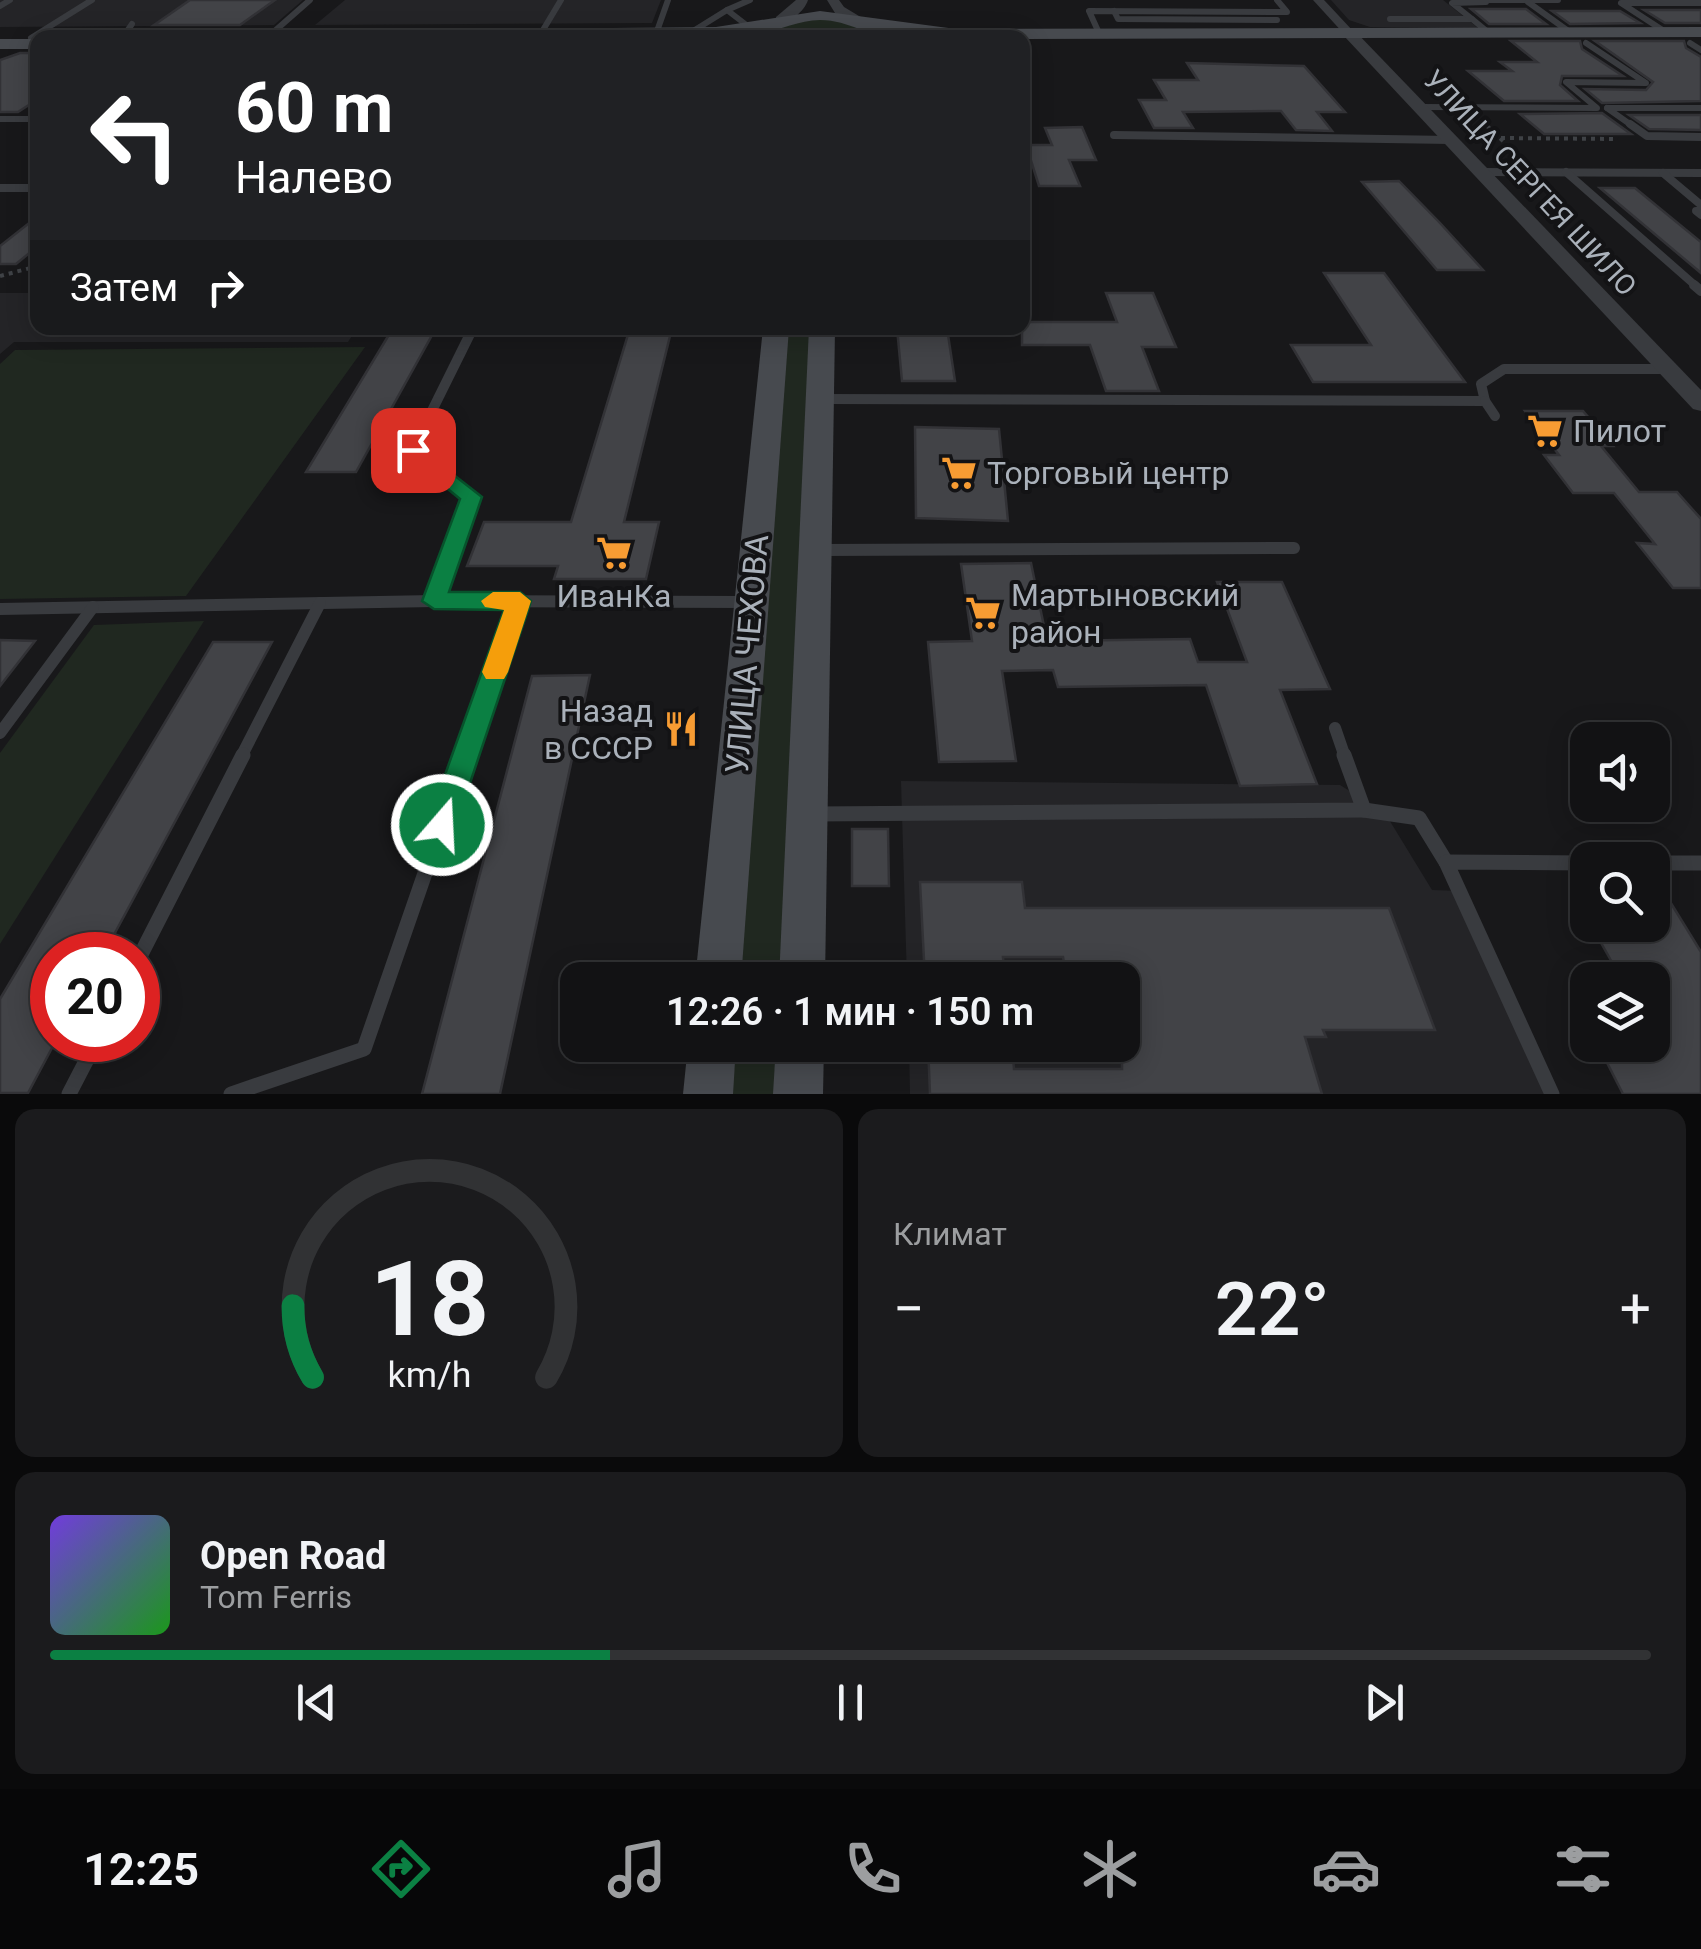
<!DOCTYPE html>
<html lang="ru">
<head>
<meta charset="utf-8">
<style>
  :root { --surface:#121214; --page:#1b1b1d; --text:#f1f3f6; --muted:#9c9ea0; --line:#313234; --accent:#0b8043 }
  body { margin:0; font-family:Roboto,sans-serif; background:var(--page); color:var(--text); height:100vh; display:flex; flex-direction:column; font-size:38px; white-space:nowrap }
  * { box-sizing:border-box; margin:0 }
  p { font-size:32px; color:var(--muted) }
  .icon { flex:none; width:55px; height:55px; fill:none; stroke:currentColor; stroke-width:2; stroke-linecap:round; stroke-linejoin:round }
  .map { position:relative; height:1094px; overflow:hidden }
  .details { display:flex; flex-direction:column; gap:15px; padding:15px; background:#0a0a0b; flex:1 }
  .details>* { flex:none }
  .hud { position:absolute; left:30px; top:30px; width:1000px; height:305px; border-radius:20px; box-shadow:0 5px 25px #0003,0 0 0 2px var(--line); background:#202124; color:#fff; overflow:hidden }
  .controls { position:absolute; left:1570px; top:722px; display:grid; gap:20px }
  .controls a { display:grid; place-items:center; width:100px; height:100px; border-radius:20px; background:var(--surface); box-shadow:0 5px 25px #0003,0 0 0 2px var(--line); font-size:50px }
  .speed { position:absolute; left:30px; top:932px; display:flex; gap:20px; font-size:50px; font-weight:700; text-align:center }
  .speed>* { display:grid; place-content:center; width:130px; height:130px; border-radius:50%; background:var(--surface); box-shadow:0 5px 25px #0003,0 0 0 2px var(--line); line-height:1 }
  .speed .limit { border:15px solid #d22; background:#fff; color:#111 }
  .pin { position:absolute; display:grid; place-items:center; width:85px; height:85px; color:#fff; margin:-42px; border-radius:20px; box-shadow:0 5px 15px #0006 }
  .me { position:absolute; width:110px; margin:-55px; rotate:19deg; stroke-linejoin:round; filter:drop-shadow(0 0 8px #0008) }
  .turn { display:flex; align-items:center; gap:35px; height:210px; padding:0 40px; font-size:45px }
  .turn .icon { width:130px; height:130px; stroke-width:2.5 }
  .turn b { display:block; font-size:70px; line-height:85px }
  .then { display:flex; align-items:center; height:95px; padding:0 40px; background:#0003; gap:20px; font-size:38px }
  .big { font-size:75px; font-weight:600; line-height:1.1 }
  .details .tile { flex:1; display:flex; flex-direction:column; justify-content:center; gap:15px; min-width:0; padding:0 35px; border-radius:20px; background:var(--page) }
  .details .dial { align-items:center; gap:0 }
  .dial svg { height:260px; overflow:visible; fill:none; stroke:var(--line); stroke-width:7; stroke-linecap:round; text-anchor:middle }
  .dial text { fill:var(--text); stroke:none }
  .song { display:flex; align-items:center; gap:30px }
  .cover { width:120px; height:120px; border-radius:15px; background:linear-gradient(135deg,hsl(260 70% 55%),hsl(120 70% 35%)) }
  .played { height:10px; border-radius:5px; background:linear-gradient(90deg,var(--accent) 35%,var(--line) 35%) }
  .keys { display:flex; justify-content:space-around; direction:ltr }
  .heat { display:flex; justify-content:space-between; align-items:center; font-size:55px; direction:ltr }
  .details .tiles { flex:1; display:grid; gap:15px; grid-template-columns:1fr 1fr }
  .tile:last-child { grid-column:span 2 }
  .trip { position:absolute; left:560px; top:962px; width:580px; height:100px; border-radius:20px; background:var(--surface); box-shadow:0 5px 25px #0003,0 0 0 2px var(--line); font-weight:600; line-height:100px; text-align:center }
  .menu { display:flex; height:160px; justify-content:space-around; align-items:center; background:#070708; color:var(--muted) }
  .menu .icon { width:70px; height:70px }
  .menu .selected { color:var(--accent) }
  .menu b { font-size:45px; color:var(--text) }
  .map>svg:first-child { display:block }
  .built { fill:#242427 }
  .green { fill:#202820 }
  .building { fill:#424347; stroke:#323236; stroke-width:2.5 }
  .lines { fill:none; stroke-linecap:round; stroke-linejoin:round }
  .path { stroke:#3f4246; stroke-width:4; stroke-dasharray:4 5; stroke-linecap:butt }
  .service-far4 { stroke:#393b3f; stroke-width:6 }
  .service-far3 { stroke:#393b3f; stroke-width:8 }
  .service-far2 { stroke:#393b3f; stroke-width:10 }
  .service-far1 { stroke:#393b3f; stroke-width:12 }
  .service { stroke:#393b3f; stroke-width:15 }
  .minor { fill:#393b3f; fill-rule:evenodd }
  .tertiary { fill:#393b3f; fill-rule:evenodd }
  .secondary { fill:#474a4f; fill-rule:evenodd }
  .route { fill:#0b8043; stroke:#07532c; stroke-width:2.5 }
  .slow { fill:#f59e0b }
  .labels { text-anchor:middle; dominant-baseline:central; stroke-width:8; stroke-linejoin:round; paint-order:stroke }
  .far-street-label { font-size:28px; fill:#aab1ba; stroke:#131315 }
  .poi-label { font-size:32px; fill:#aab1ba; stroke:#131315; text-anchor:start }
  .street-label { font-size:32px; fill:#aab1ba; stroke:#131315 }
</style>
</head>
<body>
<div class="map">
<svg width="1701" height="1094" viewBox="0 0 1701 1094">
  <rect width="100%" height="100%" fill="#18181a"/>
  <g class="built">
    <polygon points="0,0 303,0 274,25 0,27"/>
    <polygon points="345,0 661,0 652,23 315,25"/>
    <polygon points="1331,0 1443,0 1478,28 1370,27 1349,20"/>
    <polygon points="0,293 37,293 38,328 357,328 348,342 14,342 0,354"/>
    <polygon points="901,781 1340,785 1385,813 1432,890 1461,891 1552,1094 910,1094 909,1045 1122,1045 1122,980 907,980"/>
  </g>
  <g class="green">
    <polygon points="815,19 841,21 876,33 879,37 752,38 759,31"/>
    <polygon points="786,328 811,328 785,980 738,980"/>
    <polygon points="365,347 186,596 0,599 0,364 15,350"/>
    <polygon points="204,621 0,944 0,753 94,625"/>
    <polygon points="733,1045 782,1045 780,1094 729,1094"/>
  </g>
  <g class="building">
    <polygon points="190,0 275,0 240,25 154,25"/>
    <polygon points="1471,9 1526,9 1546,24 1489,24"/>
    <polygon points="1644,10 1701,10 1701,23 1665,23"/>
    <polygon points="1552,11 1620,11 1640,23 1570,24"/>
    <polygon points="1511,41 1580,41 1582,49 1623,76 1562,76 1560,85 1578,101 1504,101 1468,71 1512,71 1500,62 1537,62"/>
    <polygon points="1595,41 1684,41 1686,48 1701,57 1701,101 1602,103 1585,89 1646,90 1653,82"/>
    <polygon points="20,53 38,53 38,99 18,112 0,112 0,60"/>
    <polygon points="1187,63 1304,66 1345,112 1317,112 1332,131 1296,130 1281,111 1183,112 1193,128 1154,128 1139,100 1166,100 1154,80 1198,80"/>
    <polygon points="1602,113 1631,134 1544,134 1520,114"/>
    <polygon points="1629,115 1701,115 1701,130 1649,129"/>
    <polygon points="1082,127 1096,160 1069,160 1080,186 1039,186 1026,145 1052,145 1045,128"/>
    <polygon points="1399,181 1440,223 1483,270 1437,270 1362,182"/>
    <polygon points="1600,188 1635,188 1701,242 1701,273"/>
    <polygon points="38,216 38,246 16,264 0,264 0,246"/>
    <polygon points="1324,273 1384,273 1465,382 1313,382 1291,345 1371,345"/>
    <polygon points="1106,293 1153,293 1176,347 1142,347 1159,391 1106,391 1090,345 1022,345 1022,322 1117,322"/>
    <polygon points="393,328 436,328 356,472 306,472"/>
    <polygon points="630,328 672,328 624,522 659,522 646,579 554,579 558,566 467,566 484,522 571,522"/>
    <polygon points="897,328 947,328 955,381 902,381"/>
    <polygon points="1525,411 1583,411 1613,446 1601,446 1639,492 1677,492 1701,519 1701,588 1673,588 1637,543 1655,544 1614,493 1573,493 1544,455 1559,455"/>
    <polygon points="915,427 999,429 1008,521 916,518"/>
    <polygon points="1031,563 1047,641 1190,639 1198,662 1247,662 1217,582 1282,582 1330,689 1280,690 1317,784 1240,786 1206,685 1058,687 1053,670 1002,671 1016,761 939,762 928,642 972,641 961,564"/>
    <polygon points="0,640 35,641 0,686"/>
    <polygon points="213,642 272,642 103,955 52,955 52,1048 28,1093 0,1093 0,999"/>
    <polygon points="590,675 500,1094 422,1094 532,676"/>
    <polygon points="852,829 888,829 889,886 852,886"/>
    <polygon points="1653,874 1701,952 1701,1094 1623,1094 1598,1045 1652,1045 1652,980 1622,980 1591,925 1652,925"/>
    <polygon points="920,882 1022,882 1025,908 1389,908 1435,1030 1323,1030 1326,1037 1305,1037 1322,1094 930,1094 928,1045 1012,1045 1014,1069 1122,1069 1122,980 1067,980 1063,957 1003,957 1005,980 925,980"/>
  </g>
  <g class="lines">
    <g class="path">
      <polyline points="1487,126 1519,156"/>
      <polyline points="1501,138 1618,139"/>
      <polyline points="0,276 38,266"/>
    </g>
    <g class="service-far4">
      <polyline points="1483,0 1558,0"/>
      <polyline points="1528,2 1571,33"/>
      <polyline points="0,6 10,0"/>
      <polyline points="1114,11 1118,19 1277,20"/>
      <polyline points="1390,19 1472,19 1489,33"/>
      <polyline points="1472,19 1452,3 1486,2"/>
      <polyline points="749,27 727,10 750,0"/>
      <polyline points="690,33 727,10"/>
      <polyline points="1099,33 1089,11 1287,12 1277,0"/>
      <polyline points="1667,33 1621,3 1701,3"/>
      <polyline points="656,34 668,0"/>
      <polyline points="540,35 561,0"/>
      <polyline points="269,36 310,0"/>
      <polyline points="123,37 132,24"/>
      <polyline points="31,38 92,0"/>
      <polyline points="1690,43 1701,50"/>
      <polyline points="1420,107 1597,108 1566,82 1646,83 1586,43"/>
      <polyline points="1607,108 1634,127"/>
      <polyline points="1607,108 1701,108"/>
      <polyline points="0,119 38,119"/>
    </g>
    <g class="service-far3">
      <polyline points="1630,124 1647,136 1701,137"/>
      <polyline points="1114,135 1451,140"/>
      <polyline points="1482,172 1701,173"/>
      <polyline points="1566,172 1697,287"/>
      <polyline points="1663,173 1701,205"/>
      <polyline points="0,188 38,188"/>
      <polyline points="1701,211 1696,211 1701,215"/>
    </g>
    <g class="service-far2">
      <polyline points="1694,285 1701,291"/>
      <polyline points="819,399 1485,401 1481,384 1504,369 1668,369"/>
      <polyline points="1485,401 1495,416"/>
      <polyline points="467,493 413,449 473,328"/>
    </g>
    <g class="service-far1">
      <polyline points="819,550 1294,548"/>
      <polyline points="434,601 471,497 464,491"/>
      <polyline points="0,609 434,601 746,602"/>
      <polyline points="1335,728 1345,757"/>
      <polyline points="0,733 93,607"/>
      <polyline points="241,757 320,603"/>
      <polyline points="465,757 519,601"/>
    </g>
    <g class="service">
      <polyline points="1364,810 1419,818 1446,862"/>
      <polyline points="815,814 1364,810 1344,755"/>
      <polyline points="1652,863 1701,863"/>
      <polyline points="138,960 243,755"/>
      <polyline points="69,1094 97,1040"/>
      <polyline points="231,1094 364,1049 466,755"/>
      <polyline points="1552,1094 1446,862 1588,863"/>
    </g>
    <polygon class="minor" points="1313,0 1324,0 1353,31 1353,35 1345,35"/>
    <g class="tertiary">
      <path d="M 796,0 L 808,0 C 804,12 789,24 776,23 L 776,17 Z"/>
      <polygon points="827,0 839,0 844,7 869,22 858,25 835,13"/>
      <polygon points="1344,30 1354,30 1701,390 1701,411 1693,409 1344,36"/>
    </g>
    <g class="secondary">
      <path d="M 820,11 L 956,29 L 1701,27 L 1701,37 L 1022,39 L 891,32 L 896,38 C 869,38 850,20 820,20 C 791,21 763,38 742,37 L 741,32 L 692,38 L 57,38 L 65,33 L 716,27 Z"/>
      <rect x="0" y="39" width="38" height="10"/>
      <polygon points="763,328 789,328 741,980 695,980"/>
      <polygon points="809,328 835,328 825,980 779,980"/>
      <polygon points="688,1045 736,1045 733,1094 683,1094"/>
      <polygon points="776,1045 824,1045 823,1094 773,1094"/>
    </g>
  </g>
  <polygon class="route" points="413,443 482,497 449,592 520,592 531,601 456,825 452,834 442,838 431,834 427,825 504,610 434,609 422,601 460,499 405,454 402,450"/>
  <polygon class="slow" points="493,592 520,592 531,601 508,672 504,679 486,679 482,672 504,610 485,607 481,601"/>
  <defs>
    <symbol id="supermarket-bare" viewBox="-9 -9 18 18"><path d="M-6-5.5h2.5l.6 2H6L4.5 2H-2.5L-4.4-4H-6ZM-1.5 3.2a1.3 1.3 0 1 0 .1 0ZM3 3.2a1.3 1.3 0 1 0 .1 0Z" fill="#f79c33" stroke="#131315" stroke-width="2.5" paint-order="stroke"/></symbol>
    <symbol id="restaurant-bare" viewBox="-9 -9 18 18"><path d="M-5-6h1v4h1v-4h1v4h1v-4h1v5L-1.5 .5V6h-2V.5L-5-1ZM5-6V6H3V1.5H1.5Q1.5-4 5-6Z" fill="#f79c33" stroke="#131315" stroke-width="2.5" paint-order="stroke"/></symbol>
  </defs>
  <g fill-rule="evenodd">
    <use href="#supermarket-bare" x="1520" y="406" width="50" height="50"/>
    <use href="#supermarket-bare" x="934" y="448" width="50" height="50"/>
    <use href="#supermarket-bare" x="589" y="528" width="50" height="50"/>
    <use href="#supermarket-bare" x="958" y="588" width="50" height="50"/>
    <use href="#restaurant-bare" x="656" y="704" width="50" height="50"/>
  </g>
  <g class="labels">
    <g class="far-street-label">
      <text transform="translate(1530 183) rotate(47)">УЛИЦА СЕРГЕЯ ШИЛО</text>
    </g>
    <g class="poi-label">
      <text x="1573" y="431">Пилот</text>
      <text x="987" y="473">Торговый центр</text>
      <text x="1011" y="595">Мартыновский<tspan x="1011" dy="37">район</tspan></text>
      <text x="614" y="596" text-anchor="middle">ИванКа</text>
      <text x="653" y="711" text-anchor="end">Назад<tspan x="653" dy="37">в СССР</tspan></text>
    </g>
    <g class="street-label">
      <text transform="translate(747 654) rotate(-85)">УЛИЦА ЧЕХОВА</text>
    </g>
  </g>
</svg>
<div class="controls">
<a><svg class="icon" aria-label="sound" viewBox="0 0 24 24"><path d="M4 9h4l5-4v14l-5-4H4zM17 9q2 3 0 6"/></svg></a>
<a><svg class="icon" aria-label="search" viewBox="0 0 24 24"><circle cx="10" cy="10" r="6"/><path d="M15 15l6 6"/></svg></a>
<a><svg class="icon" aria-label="layers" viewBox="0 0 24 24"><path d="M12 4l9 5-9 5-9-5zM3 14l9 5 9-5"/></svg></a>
</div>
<div class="speed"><div class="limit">20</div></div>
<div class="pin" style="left:413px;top:450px;background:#d93025"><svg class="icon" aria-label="arrive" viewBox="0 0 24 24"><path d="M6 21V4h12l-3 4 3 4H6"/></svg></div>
<svg class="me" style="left:442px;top:825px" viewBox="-20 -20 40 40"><circle r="17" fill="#0b8043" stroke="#fff" stroke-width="3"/><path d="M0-11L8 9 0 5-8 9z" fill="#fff"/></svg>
<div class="trip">12:26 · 1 мин · 150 m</div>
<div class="hud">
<div class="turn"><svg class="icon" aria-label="left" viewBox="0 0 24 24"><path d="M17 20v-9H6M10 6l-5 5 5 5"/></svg><div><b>60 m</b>Налево</div></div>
<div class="then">Затем<svg class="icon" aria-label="right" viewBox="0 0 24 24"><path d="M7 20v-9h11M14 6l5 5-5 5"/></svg></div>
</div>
</div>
<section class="details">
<div class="tiles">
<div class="tile dial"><svg viewBox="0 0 100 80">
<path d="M14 69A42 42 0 1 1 86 69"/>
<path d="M14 69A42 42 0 0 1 8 47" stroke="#0b8043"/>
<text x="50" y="56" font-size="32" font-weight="700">18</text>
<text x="50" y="72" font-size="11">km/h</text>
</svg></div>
<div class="tile"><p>Климат</p>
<div class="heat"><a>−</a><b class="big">22°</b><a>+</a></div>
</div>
<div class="tile">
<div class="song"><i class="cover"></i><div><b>Open Road</b><p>Tom Ferris</p></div></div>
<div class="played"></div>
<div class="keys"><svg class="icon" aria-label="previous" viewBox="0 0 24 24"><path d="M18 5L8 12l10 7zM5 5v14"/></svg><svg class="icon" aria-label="pause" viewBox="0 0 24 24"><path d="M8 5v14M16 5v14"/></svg><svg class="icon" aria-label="next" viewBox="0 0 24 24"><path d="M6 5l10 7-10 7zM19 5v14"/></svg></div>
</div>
</div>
</section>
<nav class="menu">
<b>12:25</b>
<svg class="icon selected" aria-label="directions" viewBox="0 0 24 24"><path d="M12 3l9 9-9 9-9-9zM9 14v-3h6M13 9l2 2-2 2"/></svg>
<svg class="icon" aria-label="music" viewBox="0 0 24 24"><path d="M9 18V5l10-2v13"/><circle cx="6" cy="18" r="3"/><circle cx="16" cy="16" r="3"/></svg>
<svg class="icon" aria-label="phone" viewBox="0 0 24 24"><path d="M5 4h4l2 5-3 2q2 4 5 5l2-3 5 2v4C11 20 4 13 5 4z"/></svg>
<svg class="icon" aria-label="climate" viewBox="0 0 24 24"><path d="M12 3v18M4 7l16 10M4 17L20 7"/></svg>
<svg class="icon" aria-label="car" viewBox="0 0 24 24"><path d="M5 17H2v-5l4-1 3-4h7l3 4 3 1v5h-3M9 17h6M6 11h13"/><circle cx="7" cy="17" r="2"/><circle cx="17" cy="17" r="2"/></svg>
<svg class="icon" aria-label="filters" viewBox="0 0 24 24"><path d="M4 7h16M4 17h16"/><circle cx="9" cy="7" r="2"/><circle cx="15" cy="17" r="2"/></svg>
</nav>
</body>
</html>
